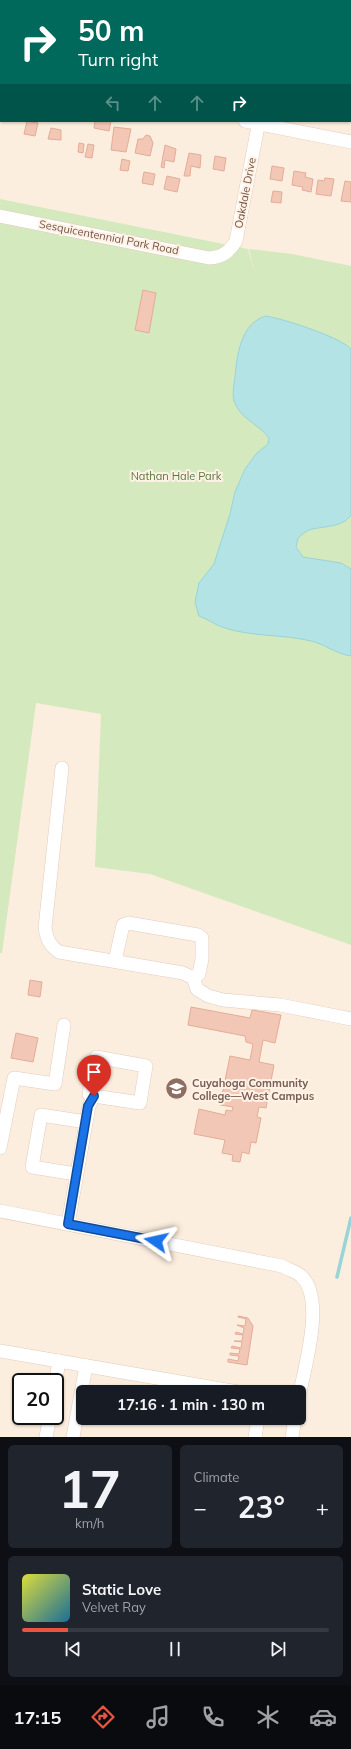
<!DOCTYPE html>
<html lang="en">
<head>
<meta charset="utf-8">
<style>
  :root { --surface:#171b24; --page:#20242c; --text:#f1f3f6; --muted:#9ea1a6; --line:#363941; --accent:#ea5440 }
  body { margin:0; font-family:Mulish,sans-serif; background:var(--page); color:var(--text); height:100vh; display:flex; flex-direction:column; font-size:15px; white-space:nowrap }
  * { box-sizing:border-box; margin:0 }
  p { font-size:13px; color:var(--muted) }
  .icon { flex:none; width:22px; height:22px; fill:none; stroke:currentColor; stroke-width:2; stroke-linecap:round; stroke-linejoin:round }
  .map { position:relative; height:1437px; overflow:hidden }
  .sheet { display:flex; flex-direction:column; gap:8px; padding:8px; background:#0d0f14; flex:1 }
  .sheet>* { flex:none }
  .banner { position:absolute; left:0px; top:0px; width:351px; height:122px; box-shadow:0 1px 3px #0004; background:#00695c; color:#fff; overflow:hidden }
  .speed { position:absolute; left:12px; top:1373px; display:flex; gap:8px; font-size:20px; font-weight:700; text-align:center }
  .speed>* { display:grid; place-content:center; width:52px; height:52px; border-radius:50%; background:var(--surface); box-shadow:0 1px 3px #0004; line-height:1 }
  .speed .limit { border:2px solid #111; border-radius:6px; background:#fff; color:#111 }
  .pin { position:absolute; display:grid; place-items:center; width:34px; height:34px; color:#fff; margin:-41px -17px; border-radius:50% 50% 50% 0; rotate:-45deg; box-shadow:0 0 4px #0007 }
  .pin .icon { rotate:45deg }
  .me { position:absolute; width:44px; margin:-22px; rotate:281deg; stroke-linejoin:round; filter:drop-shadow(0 0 3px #0008) }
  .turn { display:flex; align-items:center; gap:14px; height:84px; padding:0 12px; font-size:18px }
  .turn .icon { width:52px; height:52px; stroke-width:2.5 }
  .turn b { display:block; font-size:28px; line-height:34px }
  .lanes { display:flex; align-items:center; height:38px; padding:0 12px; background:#0003; justify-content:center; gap:20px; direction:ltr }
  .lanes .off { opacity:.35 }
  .big { font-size:30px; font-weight:700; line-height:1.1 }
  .sheet .card { flex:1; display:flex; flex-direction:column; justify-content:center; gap:6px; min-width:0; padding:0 14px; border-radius:6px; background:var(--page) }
  .sheet .dial { align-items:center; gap:0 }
  .dial b { font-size:52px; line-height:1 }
  .song { display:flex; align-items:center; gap:12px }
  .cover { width:48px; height:48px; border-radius:6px; background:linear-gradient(135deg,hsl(60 70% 55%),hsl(200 70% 35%)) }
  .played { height:4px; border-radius:2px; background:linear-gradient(90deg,var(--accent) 15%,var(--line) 15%) }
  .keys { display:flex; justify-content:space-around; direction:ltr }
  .heat { display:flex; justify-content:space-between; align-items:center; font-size:22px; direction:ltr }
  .sheet .tiles { flex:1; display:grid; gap:8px; grid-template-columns:1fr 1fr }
  .card:last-child { grid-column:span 2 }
  .trip { position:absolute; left:76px; top:1385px; width:230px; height:40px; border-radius:6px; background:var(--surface); box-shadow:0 1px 3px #0004; font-weight:700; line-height:40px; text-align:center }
  .tab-bar { display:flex; height:64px; justify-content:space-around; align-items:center; background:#090b0e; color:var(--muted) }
  .tab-bar .icon { width:28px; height:28px }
  .tab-bar .selected { color:var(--accent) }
  .tab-bar b { font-size:18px; color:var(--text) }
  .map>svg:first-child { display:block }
  .green { fill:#d4e9bd }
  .water { fill:#b3e3e5; stroke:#99d4d7 }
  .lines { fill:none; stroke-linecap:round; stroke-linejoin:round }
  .stream { stroke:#99d4d7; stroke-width:3.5 }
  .building { fill:#f2c7b6; stroke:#e5ac96 }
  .minor-casing { stroke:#e2cbbe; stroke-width:14 }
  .minor { stroke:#fff; stroke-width:13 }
  .route-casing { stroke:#114b97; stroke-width:10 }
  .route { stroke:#1a73e8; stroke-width:7 }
  .labels { text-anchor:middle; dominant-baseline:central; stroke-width:4; stroke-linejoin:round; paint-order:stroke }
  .street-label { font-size:11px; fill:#725146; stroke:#fff2e5 }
  .park-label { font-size:11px; fill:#55783e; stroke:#fff2e5 }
  .education-label { font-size:11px; font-weight:bold; fill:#785e54; stroke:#fff2e5; text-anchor:start }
</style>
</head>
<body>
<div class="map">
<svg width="351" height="1437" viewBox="0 0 351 1437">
  <rect width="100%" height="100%" fill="#fceede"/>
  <polygon class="green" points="0,199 248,249 255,274 249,249 292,254 351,266 351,945 150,874 95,867 101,714 36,703 2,953 0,953"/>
  <path class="water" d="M 266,316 C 284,319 340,337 351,349 L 351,515 C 343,528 321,526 309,530 C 305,532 301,535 298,538 L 296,547 L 303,557 L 341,563 L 351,569 L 351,656 C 336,654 325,644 311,641 C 282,634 250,637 222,627 C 214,624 207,619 199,616 L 195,602 L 199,583 L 214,564 L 230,514 L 235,492 L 245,469 L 256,454 L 268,444 L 269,438 C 259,424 240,419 234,401 C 232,394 234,384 235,377 C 237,354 241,323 266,316 Z"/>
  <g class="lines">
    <polyline class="stream" points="337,1277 351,1218"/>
  </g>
  <g class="building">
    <polygon points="27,121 38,123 35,136 24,134"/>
    <polygon points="95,121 111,121 109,131 94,128"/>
    <polygon points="114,127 131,129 126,152 111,150"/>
    <polygon points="51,128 61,130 61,140 48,139"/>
    <polygon points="146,135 150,136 153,143 150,156 135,153 138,139 143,139"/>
    <polygon points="79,143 84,144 83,153 78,152"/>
    <polygon points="88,144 94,145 92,158 85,157"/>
    <polygon points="165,145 176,149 174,162 165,160 164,168 161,167"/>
    <polygon points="189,153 201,155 200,168 191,166 190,176 184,176"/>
    <polygon points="215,156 226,158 224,171 213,169"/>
    <polygon points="122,159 130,161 128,171 120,170"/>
    <polygon points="272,166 284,168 282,181 270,179"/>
    <polygon points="294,171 306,173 305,177 313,179 311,192 302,190 303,187 292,185"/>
    <polygon points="144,172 155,174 153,185 142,183"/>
    <polygon points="167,176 180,179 177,192 164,189"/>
    <polygon points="325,178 334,179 331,196 316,194 318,180 324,181"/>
    <polygon points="345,181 351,182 351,202 341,201"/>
    <polygon points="273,191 282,192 281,203 271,202"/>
    <polygon points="143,290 156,293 149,333 135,330"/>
    <polygon points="30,980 42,982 40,997 28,995"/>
    <polygon points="191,1007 250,1018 252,1010 281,1015 275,1043 263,1040 259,1062 274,1065 266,1108 259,1107 257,1117 261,1118 256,1143 251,1142 249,1154 242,1152 240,1162 232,1161 233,1155 222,1153 225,1140 194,1134 199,1109 225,1115 226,1110 232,1111 233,1107 220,1105 230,1056 250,1060 253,1044 246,1042 245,1036 188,1025"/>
    <polygon points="16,1033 38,1038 33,1062 11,1058"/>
    <polygon points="238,1316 248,1318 253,1326 247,1365 228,1362 228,1359 238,1361 239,1356 230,1355 230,1353 239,1354 240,1349 231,1348 232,1346 241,1348 242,1342 234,1341 242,1341 243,1335 235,1334 236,1332 243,1334 244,1328 237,1325 245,1326 246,1319 238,1317"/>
  </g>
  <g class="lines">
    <defs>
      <g id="minor">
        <polyline points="279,1 279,0"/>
        <polyline points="0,49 1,49"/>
        <polyline points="245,121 351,142"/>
        <path d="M 0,216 L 209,258 C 223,257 229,252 236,241 L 259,121"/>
        <path d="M 62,768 L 45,928 C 47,939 49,945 59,952 L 183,973 L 193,978 L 197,989 L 208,996 L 223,1000 L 280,1005 L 351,1019"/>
        <polyline points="115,961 123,925 128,923 198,935 202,938 202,959 199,974 193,978"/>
        <polyline points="0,1148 14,1078 55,1084 64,1025"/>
        <polyline points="76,1174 32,1167 41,1115 86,1122"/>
        <path d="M 0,1211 L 282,1266 C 288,1270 296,1271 301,1276 C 326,1298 304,1369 299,1397"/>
        <polyline points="68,1224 89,1106 94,1096 140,1103 146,1066 96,1057 89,1094 94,1096"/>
        <polyline points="0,1351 238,1392"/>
        <polyline points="55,1385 59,1361"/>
        <polyline points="46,1437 50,1416"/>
        <polyline points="73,1437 86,1366"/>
        <polyline points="255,1437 258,1418"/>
        <polyline points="292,1437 295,1418"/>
      </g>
    </defs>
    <use href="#minor" class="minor-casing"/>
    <use href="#minor" class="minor"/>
  </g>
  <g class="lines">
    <defs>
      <polyline id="route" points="94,1096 88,1106 68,1224 156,1241"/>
    </defs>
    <use href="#route" class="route-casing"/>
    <use href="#route" class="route"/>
  </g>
  <defs>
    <symbol id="university-disc" viewBox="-11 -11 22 22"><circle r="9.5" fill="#8d6e63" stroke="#fff2e5"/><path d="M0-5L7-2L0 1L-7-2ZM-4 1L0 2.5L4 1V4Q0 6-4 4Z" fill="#fff"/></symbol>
  </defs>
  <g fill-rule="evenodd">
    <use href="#university-disc" x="164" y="1076" width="25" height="25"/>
  </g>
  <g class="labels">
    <g class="street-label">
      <text transform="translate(245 193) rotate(-79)">Oakdale Drive</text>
      <text transform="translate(109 237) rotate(11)">Sesquicentennial Park Road</text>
    </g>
    <g class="park-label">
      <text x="176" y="476">Nathan Hale Park</text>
    </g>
    <g class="education-label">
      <text x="192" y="1083">Cuyahoga Community<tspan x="192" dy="13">College—West Campus</tspan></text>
    </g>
  </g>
</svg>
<div class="speed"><div class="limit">20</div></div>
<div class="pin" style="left:94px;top:1096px;background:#d93025"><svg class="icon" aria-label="arrive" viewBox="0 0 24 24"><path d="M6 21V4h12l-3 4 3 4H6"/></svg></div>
<svg class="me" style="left:156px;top:1241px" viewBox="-20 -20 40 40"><path d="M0-17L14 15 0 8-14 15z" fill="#1a73e8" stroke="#fff" stroke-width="4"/></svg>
<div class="trip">17:16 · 1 min · 130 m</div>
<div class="banner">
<div class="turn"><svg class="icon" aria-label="right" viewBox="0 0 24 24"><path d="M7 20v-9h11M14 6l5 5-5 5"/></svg><div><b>50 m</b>Turn right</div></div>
<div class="lanes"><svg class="icon off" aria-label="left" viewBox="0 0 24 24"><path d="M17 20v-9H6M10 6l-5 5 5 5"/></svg><svg class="icon off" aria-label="ahead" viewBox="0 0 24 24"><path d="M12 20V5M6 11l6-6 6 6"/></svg><svg class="icon off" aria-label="ahead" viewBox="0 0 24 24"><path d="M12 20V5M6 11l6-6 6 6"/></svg><svg class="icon" aria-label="right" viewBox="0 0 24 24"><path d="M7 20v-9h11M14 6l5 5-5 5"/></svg></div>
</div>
</div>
<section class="sheet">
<div class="tiles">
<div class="card dial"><b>17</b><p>km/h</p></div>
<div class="card"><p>Climate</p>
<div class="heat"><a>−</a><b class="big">23°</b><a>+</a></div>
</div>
<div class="card">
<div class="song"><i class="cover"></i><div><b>Static Love</b><p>Velvet Ray</p></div></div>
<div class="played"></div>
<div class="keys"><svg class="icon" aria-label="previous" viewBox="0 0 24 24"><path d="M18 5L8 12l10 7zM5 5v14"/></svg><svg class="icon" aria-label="pause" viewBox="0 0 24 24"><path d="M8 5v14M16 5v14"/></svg><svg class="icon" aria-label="next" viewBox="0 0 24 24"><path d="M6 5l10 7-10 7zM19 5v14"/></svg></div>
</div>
</div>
</section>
<nav class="tab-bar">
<b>17:15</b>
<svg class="icon selected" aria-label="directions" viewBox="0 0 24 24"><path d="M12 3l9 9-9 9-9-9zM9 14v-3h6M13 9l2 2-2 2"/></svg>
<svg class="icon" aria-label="music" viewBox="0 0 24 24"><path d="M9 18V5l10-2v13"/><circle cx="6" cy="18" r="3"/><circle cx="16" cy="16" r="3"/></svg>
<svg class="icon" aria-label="phone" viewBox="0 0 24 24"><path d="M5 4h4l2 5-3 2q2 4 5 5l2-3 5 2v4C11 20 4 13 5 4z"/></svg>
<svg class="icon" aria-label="climate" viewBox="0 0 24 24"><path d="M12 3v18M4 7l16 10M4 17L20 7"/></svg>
<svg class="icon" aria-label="car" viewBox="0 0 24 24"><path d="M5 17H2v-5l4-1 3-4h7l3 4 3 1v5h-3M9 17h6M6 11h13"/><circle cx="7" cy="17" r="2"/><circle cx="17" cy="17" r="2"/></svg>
</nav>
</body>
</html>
